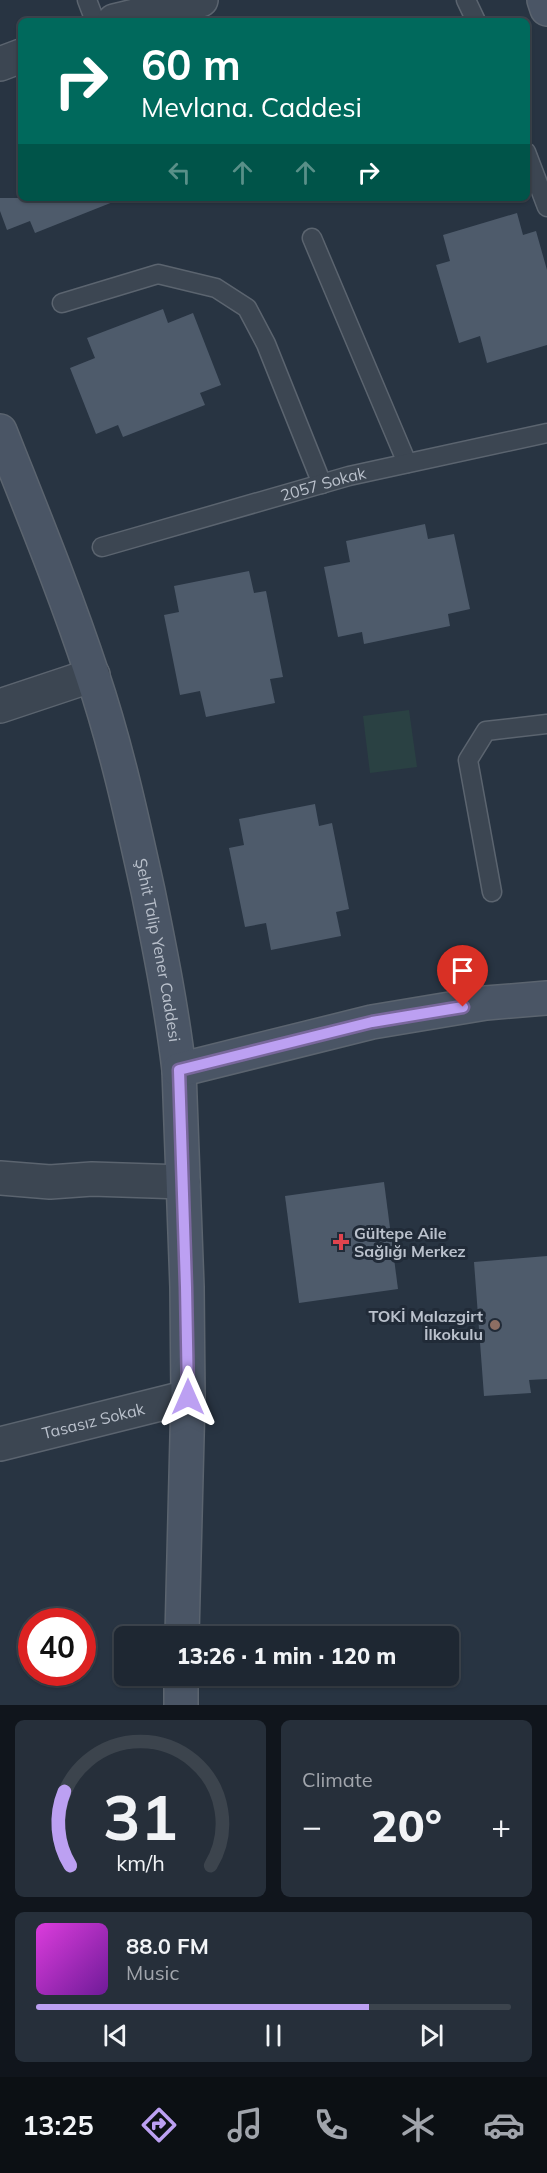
<!DOCTYPE html>
<html lang="en">
<head>
<meta charset="utf-8">
<style>
  :root { --surface:#1e2732; --page:#262f3a; --text:#f1f3f6; --muted:#a1a5ac; --line:#3c444d; --accent:#bca0f2 }
  body { margin:0; font-family:Mulish,sans-serif; background:var(--page); color:var(--text); height:100vh; display:flex; flex-direction:column; font-size:22px; white-space:nowrap }
  * { box-sizing:border-box; margin:0 }
  p { font-size:20px; color:var(--muted) }
  .icon { flex:none; width:33px; height:33px; fill:none; stroke:currentColor; stroke-width:2; stroke-linecap:round; stroke-linejoin:round }
  .map { position:relative; height:1705px; overflow:hidden }
  .side { display:flex; flex-direction:column; gap:15px; padding:15px; background:#10151c; flex:1 }
  .side>* { flex:none }
  .top-card { position:absolute; left:18px; top:18px; width:512px; height:183px; border-radius:9px; box-shadow:0 2px 4px #0004,0 0 0 2px var(--line); background:#00695c; color:#fff; overflow:hidden }
  .speed { position:absolute; left:18px; top:1608px; display:flex; gap:12px; font-size:30px; font-weight:700; text-align:center }
  .speed>* { display:grid; place-content:center; width:78px; height:78px; border-radius:50%; background:var(--surface); box-shadow:0 2px 4px #0004,0 0 0 2px var(--line); line-height:1 }
  .speed .limit { border:9px solid #d22; background:#fff; color:#111 }
  .pin { position:absolute; display:grid; place-items:center; width:51px; height:51px; color:#fff; margin:-62px -26px; border-radius:50% 50% 50% 0; rotate:-45deg; box-shadow:0 0 6px #0007 }
  .pin .icon { rotate:45deg }
  .me { position:absolute; width:66px; margin:-33px; rotate:0deg; stroke-linejoin:round; filter:drop-shadow(0 0 4px #0008) }
  .turn { display:flex; align-items:center; gap:21px; height:126px; padding:0 24px; font-size:27px }
  .turn .icon { width:78px; height:78px; stroke-width:2.5 }
  .turn b { display:block; font-size:42px; line-height:51px }
  .lanes { display:flex; align-items:center; height:57px; padding:0 24px; background:#0003; justify-content:center; gap:30px; direction:ltr }
  .lanes .off { opacity:.35 }
  .big { font-size:45px; font-weight:800; line-height:1.1 }
  .side .card { flex:1; display:flex; flex-direction:column; justify-content:center; gap:9px; min-width:0; padding:0 21px; border-radius:9px; background:var(--page) }
  .side .dial { align-items:center; gap:0 }
  .dial svg { height:156px; overflow:visible; fill:none; stroke:var(--line); stroke-width:7; stroke-linecap:round; text-anchor:middle }
  .dial text { fill:var(--text); stroke:none }
  .song { display:flex; align-items:center; gap:18px }
  .cover { width:72px; height:72px; border-radius:9px; background:linear-gradient(135deg,hsl(300 70% 55%),hsl(280 70% 35%)) }
  .played { height:6px; border-radius:3px; background:linear-gradient(90deg,var(--accent) 70%,var(--line) 70%) }
  .keys { display:flex; justify-content:space-around; direction:ltr }
  .heat { display:flex; justify-content:space-between; align-items:center; font-size:33px; direction:ltr }
  .side .tiles { flex:1; display:grid; gap:15px; grid-template-columns:1fr 1fr }
  .card:last-child { grid-column:span 2 }
  .trip { position:absolute; left:114px; top:1626px; width:345px; height:60px; border-radius:9px; background:var(--surface); box-shadow:0 2px 4px #0004,0 0 0 2px var(--line); font-weight:800; line-height:60px; text-align:center }
  .tabs { display:flex; height:96px; justify-content:space-around; align-items:center; background:#0c1014; color:var(--muted) }
  .tabs .icon { width:42px; height:42px }
  .tabs .active { color:var(--accent) }
  .tabs b { font-size:27px; color:var(--text) }
  .map>svg:first-child { display:block }
  .green { fill:#2a4143 }
  .building { fill:#4e5b6b }
  .lines { fill:none; stroke-linecap:round; stroke-linejoin:round }
  .lane-casing { stroke:#5b646f; stroke-width:21 }
  .street-casing { stroke:#5b646f; stroke-width:36 }
  .secondary-casing { stroke:#5b646f; stroke-width:36 }
  .lane { stroke:#3c4652; stroke-width:18 }
  .street { stroke:#3c4652; stroke-width:33 }
  .secondary { stroke:#4a5565; stroke-width:33 }
  .route-casing { stroke:#7a689d; stroke-width:15 }
  .route { stroke:#bca0f2; stroke-width:10 }
  .health-dot { fill:#e0444e; stroke:#212b38; stroke-width:2 }
  .education-dot { fill:#8d6e63; stroke:#212b38; stroke-width:2 }
  .labels { text-anchor:middle; dominant-baseline:central; stroke-width:6; stroke-linejoin:round; paint-order:stroke }
  .street-label { font-size:16px; fill:#bac1cc; stroke:#212b38 }
  .poi-label { font-size:16px; font-weight:bold; fill:#bac1cc; stroke:#212b38; text-anchor:start }
</style>
</head>
<body>
<div class="map">
<svg width="547" height="1705" viewBox="0 0 547 1705">
  <rect width="100%" height="100%" fill="#283442"/>
  <polygon class="green" points="409,710 417,767 370,773 363,716"/>
  <g class="building">
    <polygon points="0,198 118,198 118,200 35,233 30,221 7,230 0,211"/>
    <polygon points="517,213 523,235 536,231 547,270 547,345 487,363 480,336 459,343 436,265 450,261 443,235"/>
    <polygon points="163,309 168,323 193,313 221,385 200,393 205,405 123,437 118,425 96,434 70,368 95,358 87,338"/>
    <polygon points="425,524 428,539 454,534 470,609 448,614 450,626 364,644 362,632 338,637 324,567 350,562 346,541"/>
    <polygon points="249,571 254,593 266,591 283,677 270,679 275,703 206,717 200,691 180,695 164,615 179,612 174,586"/>
    <polygon points="315,804 319,826 332,823 349,909 336,912 341,936 271,950 266,923 245,927 229,848 244,845 239,819"/>
    <polygon points="384,1182 398,1289 299,1303 285,1196"/>
    <polygon points="547,1256 547,1379 529,1380 531,1393 484,1396 474,1262"/>
  </g>
  <g class="lines">
    <defs>
      <g id="lane">
        <polyline points="87,0 95,21"/>
        <polyline points="466,0 476,21"/>
        <polyline points="526,152 547,207"/>
        <polyline points="312,238 407,463"/>
        <polyline points="62,303 158,274 216,288 247,308 266,344 322,484"/>
        <path id="s1" d="M 102,547 L 349,476 L 547,433"/>
        <polyline points="492,892 468,760 486,731 547,724"/>
      </g>
      <g id="street">
        <polyline points="114,21 201,0"/>
        <polyline points="0,64 21,56"/>
        <polyline points="0,706 93,675"/>
        <polyline points="0,1178 50,1182 92,1179 183,1182"/>
        <path id="s2" d="M 0,1444 L 188,1397"/>
      </g>
      <g id="secondary">
        <polyline points="544,0 547,9"/>
        <path id="s3" d="M 0,431 C 32,512 65,592 92,674 C 116,745 132,818 148,891 C 160,950 172,1010 179,1070 L 187,1287 L 188,1397 L 182,1636"/>
        <polyline points="179,1070 372,1022 486,1003 547,998"/>
        <polyline points="181,1705 181,1676"/>
      </g>
    </defs>
    <use href="#lane" class="lane-casing"/>
    <use href="#street" class="street-casing"/>
    <use href="#secondary" class="secondary-casing"/>
    <use href="#lane" class="lane"/>
    <use href="#street" class="street"/>
    <use href="#secondary" class="secondary"/>
  </g>
  <g class="lines">
    <defs>
      <polyline id="route" points="188,1397 186,1287 179,1070 372,1022 463,1007"/>
    </defs>
    <use href="#route" class="route-casing"/>
    <use href="#route" class="route"/>
  </g>
  <path class="health-dot" d="M338 1233h6v6h6v6h-6v6h-6v-6h-6v-6h6z"/>
  <circle class="education-dot" cx="495" cy="1325" r="6"/>
  <g class="labels">
    <g class="street-label">
      <text stroke="none"><textPath href="#s1" startOffset="230">2057 Sokak</textPath></text>
      <text stroke="none"><textPath href="#s3" startOffset="544">Şehit Talip Yener Caddesi</textPath></text>
      <text stroke="none"><textPath href="#s2" startOffset="96">Tasasız Sokak</textPath></text>
    </g>
    <g class="poi-label">
      <text x="354" y="1233">Gültepe Aile<tspan x="354" dy="18">Sağlığı Merkez</tspan></text>
      <text x="483" y="1316" text-anchor="end">TOKİ Malazgirt<tspan x="483" dy="18">İlkokulu</tspan></text>
    </g>
  </g>
</svg>
<div class="speed"><div class="limit">40</div></div>
<div class="pin" style="left:463px;top:1007px;background:#d93025"><svg class="icon" aria-label="arrive" viewBox="0 0 24 24"><path d="M6 21V4h12l-3 4 3 4H6"/></svg></div>
<svg class="me" style="left:188px;top:1397px" viewBox="-20 -20 40 40"><path d="M0-17L14 15 0 8-14 15z" fill="#bca0f2" stroke="#fff" stroke-width="4"/></svg>
<div class="trip">13:26 · 1 min · 120 m</div>
<div class="top-card">
<div class="turn"><svg class="icon" aria-label="right" viewBox="0 0 24 24"><path d="M7 20v-9h11M14 6l5 5-5 5"/></svg><div><b>60 m</b>Mevlana. Caddesi</div></div>
<div class="lanes"><svg class="icon off" aria-label="left" viewBox="0 0 24 24"><path d="M17 20v-9H6M10 6l-5 5 5 5"/></svg><svg class="icon off" aria-label="ahead" viewBox="0 0 24 24"><path d="M12 20V5M6 11l6-6 6 6"/></svg><svg class="icon off" aria-label="ahead" viewBox="0 0 24 24"><path d="M12 20V5M6 11l6-6 6 6"/></svg><svg class="icon" aria-label="right" viewBox="0 0 24 24"><path d="M7 20v-9h11M14 6l5 5-5 5"/></svg></div>
</div>
</div>
<section class="side">
<div class="tiles">
<div class="card dial"><svg viewBox="0 0 100 80">
<path d="M14 69A42 42 0 1 1 86 69"/>
<path d="M14 69A42 42 0 0 1 11 31" stroke="#bca0f2"/>
<text x="50" y="56" font-size="32" font-weight="700">31</text>
<text x="50" y="72" font-size="11">km/h</text>
</svg></div>
<div class="card"><p>Climate</p>
<div class="heat"><a>−</a><b class="big">20°</b><a>+</a></div>
</div>
<div class="card">
<div class="song"><i class="cover"></i><div><b>88.0 FM</b><p>Music</p></div></div>
<div class="played"></div>
<div class="keys"><svg class="icon" aria-label="previous" viewBox="0 0 24 24"><path d="M18 5L8 12l10 7zM5 5v14"/></svg><svg class="icon" aria-label="pause" viewBox="0 0 24 24"><path d="M8 5v14M16 5v14"/></svg><svg class="icon" aria-label="next" viewBox="0 0 24 24"><path d="M6 5l10 7-10 7zM19 5v14"/></svg></div>
</div>
</div>
</section>
<nav class="tabs">
<b>13:25</b>
<svg class="icon active" aria-label="directions" viewBox="0 0 24 24"><path d="M12 3l9 9-9 9-9-9zM9 14v-3h6M13 9l2 2-2 2"/></svg>
<svg class="icon" aria-label="music" viewBox="0 0 24 24"><path d="M9 18V5l10-2v13"/><circle cx="6" cy="18" r="3"/><circle cx="16" cy="16" r="3"/></svg>
<svg class="icon" aria-label="phone" viewBox="0 0 24 24"><path d="M5 4h4l2 5-3 2q2 4 5 5l2-3 5 2v4C11 20 4 13 5 4z"/></svg>
<svg class="icon" aria-label="climate" viewBox="0 0 24 24"><path d="M12 3v18M4 7l16 10M4 17L20 7"/></svg>
<svg class="icon" aria-label="car" viewBox="0 0 24 24"><path d="M5 17H2v-5l4-1 3-4h7l3 4 3 1v5h-3M9 17h6M6 11h13"/><circle cx="7" cy="17" r="2"/><circle cx="17" cy="17" r="2"/></svg>
</nav>
</body>
</html>
